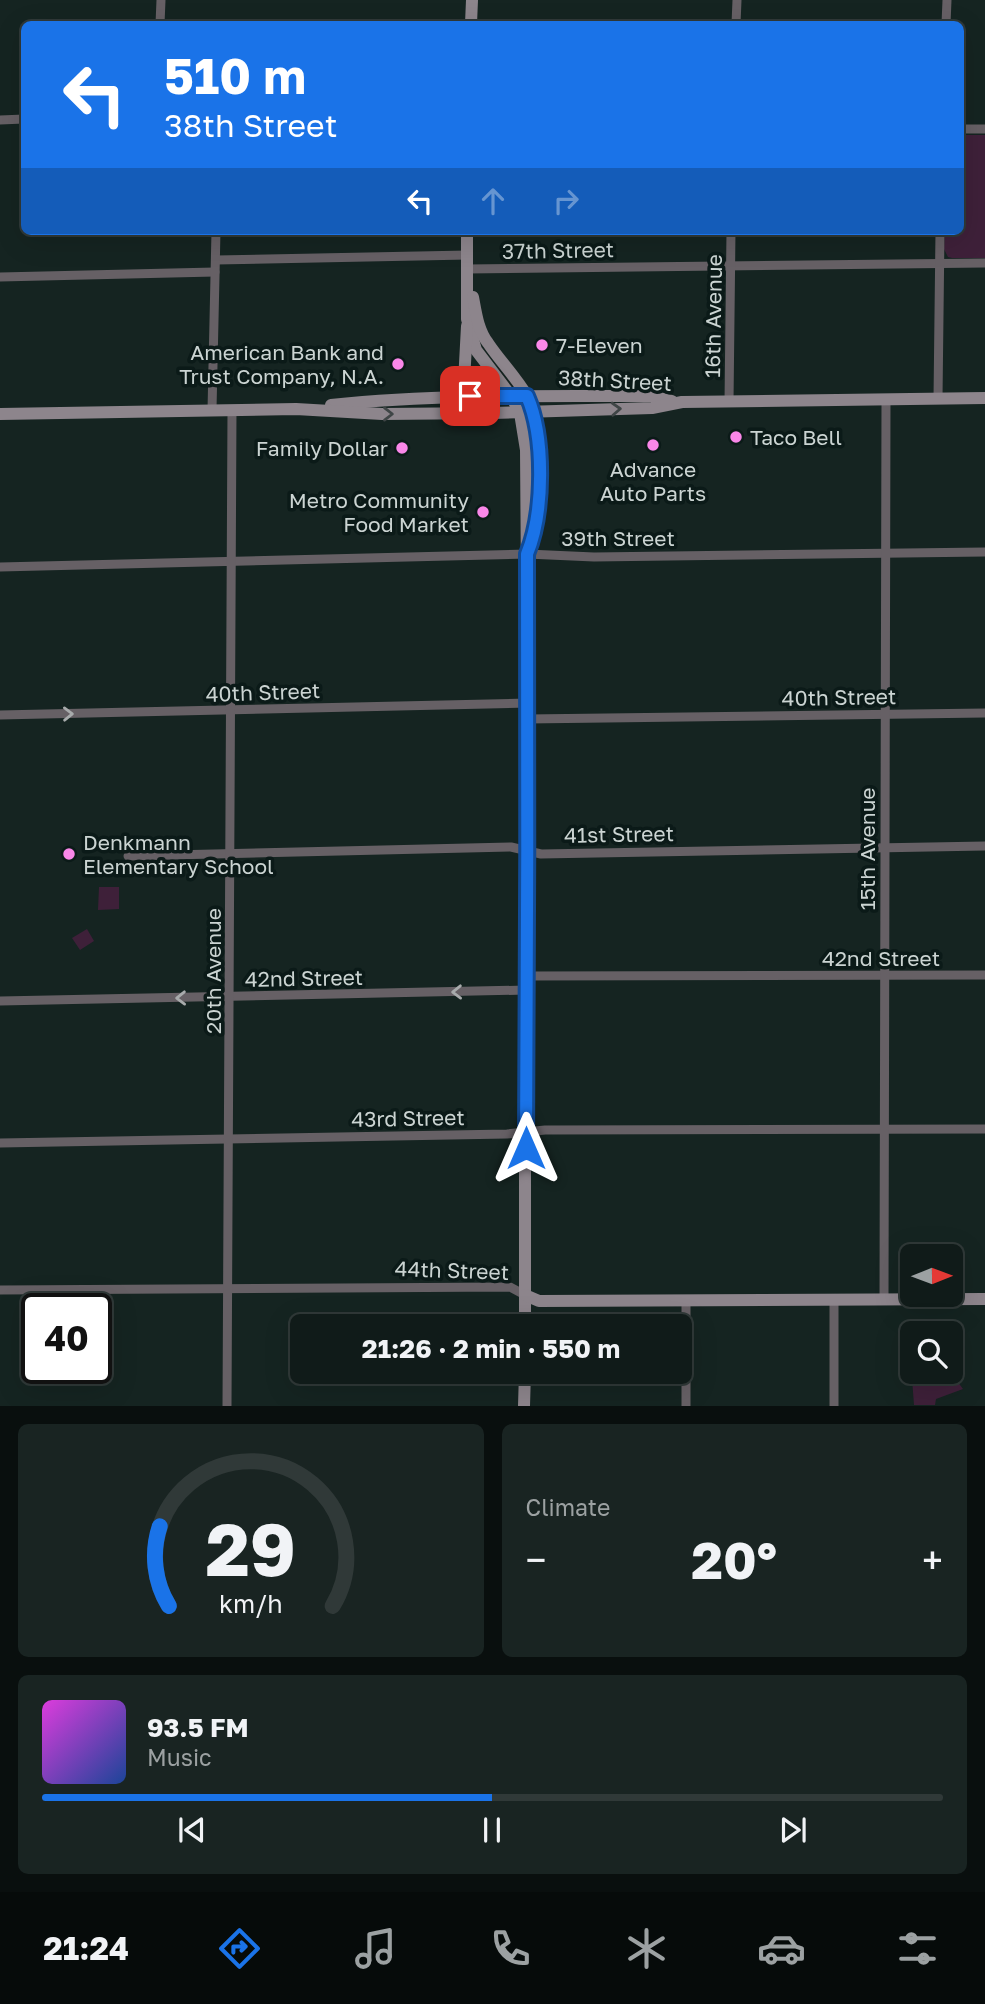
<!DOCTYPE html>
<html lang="en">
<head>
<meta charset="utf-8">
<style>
  :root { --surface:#101b19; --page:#192422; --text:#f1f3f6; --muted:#9ca1a2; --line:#303938; --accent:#1a73e8 }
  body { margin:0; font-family:"Golos Text",sans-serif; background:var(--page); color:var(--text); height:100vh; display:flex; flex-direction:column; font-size:26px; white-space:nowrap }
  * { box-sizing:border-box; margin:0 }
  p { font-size:23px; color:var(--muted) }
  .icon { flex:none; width:38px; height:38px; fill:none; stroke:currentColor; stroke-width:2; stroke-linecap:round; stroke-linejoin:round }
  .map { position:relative; height:1406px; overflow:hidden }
  .drawer { display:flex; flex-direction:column; gap:18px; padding:18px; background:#090f0e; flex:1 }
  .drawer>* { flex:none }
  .hud { position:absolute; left:21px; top:21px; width:943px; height:214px; border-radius:10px; box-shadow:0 7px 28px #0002,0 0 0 2px var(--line); background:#1a73e8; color:#fff; overflow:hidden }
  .needle { width:46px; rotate:89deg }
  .fabs { position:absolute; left:900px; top:1244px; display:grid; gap:14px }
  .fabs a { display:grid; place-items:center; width:63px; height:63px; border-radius:10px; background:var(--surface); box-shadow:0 7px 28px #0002,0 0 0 2px var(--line); font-size:35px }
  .speed { position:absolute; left:21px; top:1293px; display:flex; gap:14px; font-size:35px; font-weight:700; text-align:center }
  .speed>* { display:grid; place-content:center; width:91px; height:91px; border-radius:50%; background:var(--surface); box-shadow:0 7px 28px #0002,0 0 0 2px var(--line); line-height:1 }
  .speed .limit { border:4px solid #111; border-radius:10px; background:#fff; color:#111 }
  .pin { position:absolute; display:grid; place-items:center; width:60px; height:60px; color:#fff; margin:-30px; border-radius:14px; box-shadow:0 4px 10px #0006 }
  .me { position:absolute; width:77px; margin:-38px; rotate:0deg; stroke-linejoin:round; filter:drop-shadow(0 0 5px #0008) }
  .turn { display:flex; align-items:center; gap:24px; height:147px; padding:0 28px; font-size:32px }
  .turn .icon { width:91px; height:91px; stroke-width:2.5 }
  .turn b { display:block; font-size:49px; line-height:60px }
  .lanes { display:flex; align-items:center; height:66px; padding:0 28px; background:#0003; justify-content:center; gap:35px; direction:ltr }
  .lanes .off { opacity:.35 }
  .big { font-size:52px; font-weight:700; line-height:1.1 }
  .drawer .card { flex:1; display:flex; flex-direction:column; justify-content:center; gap:10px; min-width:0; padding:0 24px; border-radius:10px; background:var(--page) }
  .drawer .dial { align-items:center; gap:0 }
  .dial svg { height:182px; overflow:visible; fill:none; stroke:var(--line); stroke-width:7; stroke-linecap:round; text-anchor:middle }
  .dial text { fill:var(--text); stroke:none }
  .song { display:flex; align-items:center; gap:21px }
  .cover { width:84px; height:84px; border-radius:10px; background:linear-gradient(135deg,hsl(300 70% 55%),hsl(220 70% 35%)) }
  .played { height:7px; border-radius:4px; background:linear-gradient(90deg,var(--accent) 50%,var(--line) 50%) }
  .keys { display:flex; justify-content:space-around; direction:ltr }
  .heat { display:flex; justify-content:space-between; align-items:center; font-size:38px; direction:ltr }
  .drawer .tiles { flex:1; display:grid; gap:18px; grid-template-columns:1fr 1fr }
  .card:last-child { grid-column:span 2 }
  .trip { position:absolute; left:290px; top:1314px; width:402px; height:70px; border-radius:10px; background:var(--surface); box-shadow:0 7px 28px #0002,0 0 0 2px var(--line); font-weight:700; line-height:70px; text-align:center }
  .tabs { display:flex; height:112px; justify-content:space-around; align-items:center; background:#060b0a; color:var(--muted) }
  .tabs .icon { width:49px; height:49px }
  .tabs .current { color:var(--accent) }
  .tabs b { font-size:32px; color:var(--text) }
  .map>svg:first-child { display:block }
  .green { fill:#3e2039 }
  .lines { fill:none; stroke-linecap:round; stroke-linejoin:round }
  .street { stroke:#666065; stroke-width:9 }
  .secondary { stroke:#8d858c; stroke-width:12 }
  .oneway { stroke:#3f4546 }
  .oneway2 { stroke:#a8abac }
  .route-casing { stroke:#114b97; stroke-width:18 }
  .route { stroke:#1a73e8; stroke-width:12 }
  .poi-dot { fill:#f987e8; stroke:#0b1a18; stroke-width:2.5 }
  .labels { text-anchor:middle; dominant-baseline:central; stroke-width:7; stroke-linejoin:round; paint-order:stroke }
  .street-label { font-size:21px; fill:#cbd4d2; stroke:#0b1a18 }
  .poi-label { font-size:21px; fill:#cbd4d2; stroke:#0b1a18; text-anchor:start }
</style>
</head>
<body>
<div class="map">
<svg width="985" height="1406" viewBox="0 0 985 1406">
  <rect width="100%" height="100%" fill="#152421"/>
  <g class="green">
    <polygon points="961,135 985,135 985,258 952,258 948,257 944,249 945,231 961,231"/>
    <polygon points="99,887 119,887 119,909 98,910"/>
    <polygon points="87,929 94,941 80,950 72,938"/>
    <polygon points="911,1365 912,1372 952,1374 963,1389 936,1399 935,1405 914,1405"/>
  </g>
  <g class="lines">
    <g class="street">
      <polyline points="160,24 161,0"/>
      <polyline points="736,24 737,0"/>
      <polyline points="946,24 947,0"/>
      <polyline points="0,120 24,119"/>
      <polyline points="961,129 985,129"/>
      <polyline points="216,260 468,255"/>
      <polyline points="467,269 985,263"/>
      <polyline points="0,277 215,272"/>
      <polyline points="938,399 940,231"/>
      <polyline points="729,402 731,231"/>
      <polyline points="212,410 216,231"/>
      <polyline points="0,567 527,554 594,557 985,552"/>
      <polyline points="0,715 527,703"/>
      <polyline points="527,719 985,713"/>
      <polyline points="128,856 511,847 541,854 985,846"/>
      <polyline points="526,976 985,975"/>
      <polyline points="0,1001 526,990"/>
      <polyline points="0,1143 507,1134 545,1130 985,1129"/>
      <polyline points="0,1290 510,1287 525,1295"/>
      <polyline points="884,1299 886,399"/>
      <polyline points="227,1406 232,410"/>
      <polyline points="686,1406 686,1300"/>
      <polyline points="834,1406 834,1299"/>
    </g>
    <g class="secondary">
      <polyline points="471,24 472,0"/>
      <polyline points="467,231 467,319 476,350 511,396 520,413 526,450 529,852 525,945 525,1326"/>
      <path d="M 473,297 C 476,313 478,330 488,343 C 500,361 516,377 527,396 C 545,430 543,515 529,551"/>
      <polyline points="451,396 458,394 464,382 467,326"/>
      <path d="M 331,405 C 437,394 544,396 651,396 L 672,401"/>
      <polyline points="0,414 296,409 382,414 493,413 652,408 682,402 985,398"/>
      <polyline points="525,1295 539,1301 985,1299"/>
      <polyline points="524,1406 525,1372"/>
    </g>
  </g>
  <defs><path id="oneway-chevron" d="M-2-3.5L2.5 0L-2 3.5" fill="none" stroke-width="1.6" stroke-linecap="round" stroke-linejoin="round" transform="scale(1.75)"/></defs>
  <g class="oneway">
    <use href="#oneway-chevron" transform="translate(616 409) rotate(-3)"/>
    <use href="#oneway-chevron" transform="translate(388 414)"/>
  </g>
  <g class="oneway2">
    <use href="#oneway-chevron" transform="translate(68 714) rotate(-1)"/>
    <use href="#oneway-chevron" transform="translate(457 992) rotate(179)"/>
    <use href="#oneway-chevron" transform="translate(181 998) rotate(179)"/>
  </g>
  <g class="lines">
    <defs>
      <path id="route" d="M 470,396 L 527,396 C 545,437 544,513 527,554 C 527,752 528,950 526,1148"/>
    </defs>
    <use href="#route" class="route-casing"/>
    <use href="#route" class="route"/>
  </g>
  <g class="poi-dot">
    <circle cx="542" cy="345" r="7"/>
    <circle cx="398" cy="364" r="7"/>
    <circle cx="736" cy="437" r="7"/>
    <circle cx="653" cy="445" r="7"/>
    <circle cx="402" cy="448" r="7"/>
    <circle cx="483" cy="512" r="7"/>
    <circle cx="69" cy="854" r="7"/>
  </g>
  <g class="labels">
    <g class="street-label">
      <text transform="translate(558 250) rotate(-1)">37th Street</text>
      <text transform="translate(713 316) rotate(-89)">16th Avenue</text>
      <text transform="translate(615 380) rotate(3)">38th Street</text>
      <text x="618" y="538">39th Street</text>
      <text transform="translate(263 692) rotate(-2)">40th Street</text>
      <text transform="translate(839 697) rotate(-1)">40th Street</text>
      <text transform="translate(619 834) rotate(-1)">41st Street</text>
      <text transform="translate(867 849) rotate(-90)">15th Avenue</text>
      <text x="881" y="958">42nd Street</text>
      <text transform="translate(213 971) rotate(-90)">20th Avenue</text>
      <text transform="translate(304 978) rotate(-1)">42nd Street</text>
      <text transform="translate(408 1118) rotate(-1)">43rd Street</text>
      <text transform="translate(452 1270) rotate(2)">44th Street</text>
    </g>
    <g class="poi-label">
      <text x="556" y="345">7-Eleven</text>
      <text x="384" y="352" text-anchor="end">American Bank and<tspan x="384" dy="24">Trust Company, N.A.</tspan></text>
      <text x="750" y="437">Taco Bell</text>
      <text x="388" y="448" text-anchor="end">Family Dollar</text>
      <text x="653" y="469" text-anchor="middle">Advance<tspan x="653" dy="24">Auto Parts</tspan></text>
      <text x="469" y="500" text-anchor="end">Metro Community<tspan x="469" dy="24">Food Market</tspan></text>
      <text x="83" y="842">Denkmann<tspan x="83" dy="24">Elementary School</tspan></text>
    </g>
  </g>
</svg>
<div class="fabs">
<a><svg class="needle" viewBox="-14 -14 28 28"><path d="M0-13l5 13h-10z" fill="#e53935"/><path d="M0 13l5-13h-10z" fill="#9ca1a2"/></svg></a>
<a><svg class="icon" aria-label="search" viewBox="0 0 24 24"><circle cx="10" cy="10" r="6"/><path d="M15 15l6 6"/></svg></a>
</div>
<div class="speed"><div class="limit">40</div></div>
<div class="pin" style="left:470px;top:396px;background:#d93025"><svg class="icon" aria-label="arrive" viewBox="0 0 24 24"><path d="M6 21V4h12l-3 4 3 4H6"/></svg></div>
<svg class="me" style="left:526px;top:1148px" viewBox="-20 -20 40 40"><path d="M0-17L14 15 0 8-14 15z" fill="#1a73e8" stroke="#fff" stroke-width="4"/></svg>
<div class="trip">21:26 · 2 min · 550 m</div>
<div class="hud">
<div class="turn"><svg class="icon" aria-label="left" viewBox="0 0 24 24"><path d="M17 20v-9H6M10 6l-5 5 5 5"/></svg><div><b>510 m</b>38th Street</div></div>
<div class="lanes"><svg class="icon" aria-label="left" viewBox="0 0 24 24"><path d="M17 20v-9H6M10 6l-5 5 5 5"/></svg><svg class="icon off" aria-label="ahead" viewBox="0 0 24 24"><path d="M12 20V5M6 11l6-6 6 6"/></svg><svg class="icon off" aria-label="right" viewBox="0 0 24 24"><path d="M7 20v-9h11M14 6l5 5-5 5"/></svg></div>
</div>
</div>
<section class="drawer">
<div class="tiles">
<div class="card dial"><svg viewBox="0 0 100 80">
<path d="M14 69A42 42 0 1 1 86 69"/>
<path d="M14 69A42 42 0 0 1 10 34" stroke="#1a73e8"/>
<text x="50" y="56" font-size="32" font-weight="700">29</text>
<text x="50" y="72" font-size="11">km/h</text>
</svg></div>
<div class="card"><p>Climate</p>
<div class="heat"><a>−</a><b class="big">20°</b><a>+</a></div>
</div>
<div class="card">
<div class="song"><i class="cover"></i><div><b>93.5 FM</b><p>Music</p></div></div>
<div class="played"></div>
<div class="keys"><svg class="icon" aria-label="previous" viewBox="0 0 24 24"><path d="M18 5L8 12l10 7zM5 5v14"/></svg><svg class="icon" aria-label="pause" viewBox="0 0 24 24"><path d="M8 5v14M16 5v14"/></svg><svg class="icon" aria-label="next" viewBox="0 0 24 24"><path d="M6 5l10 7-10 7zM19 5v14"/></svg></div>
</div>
</div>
</section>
<nav class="tabs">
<b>21:24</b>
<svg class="icon current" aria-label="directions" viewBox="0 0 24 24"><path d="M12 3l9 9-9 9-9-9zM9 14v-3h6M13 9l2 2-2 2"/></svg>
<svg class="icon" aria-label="music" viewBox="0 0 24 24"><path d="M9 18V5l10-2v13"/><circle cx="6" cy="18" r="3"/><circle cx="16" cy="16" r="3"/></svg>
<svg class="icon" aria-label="phone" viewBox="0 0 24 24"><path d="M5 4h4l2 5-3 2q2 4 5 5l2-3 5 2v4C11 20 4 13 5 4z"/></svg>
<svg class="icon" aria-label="climate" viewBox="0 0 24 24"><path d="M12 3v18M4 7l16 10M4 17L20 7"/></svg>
<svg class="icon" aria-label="car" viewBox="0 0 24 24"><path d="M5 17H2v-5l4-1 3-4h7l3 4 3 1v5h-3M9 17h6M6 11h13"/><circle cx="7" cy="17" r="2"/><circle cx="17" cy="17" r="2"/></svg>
<svg class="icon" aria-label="filters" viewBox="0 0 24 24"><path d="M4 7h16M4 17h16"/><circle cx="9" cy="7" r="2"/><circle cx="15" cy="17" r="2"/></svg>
</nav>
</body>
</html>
